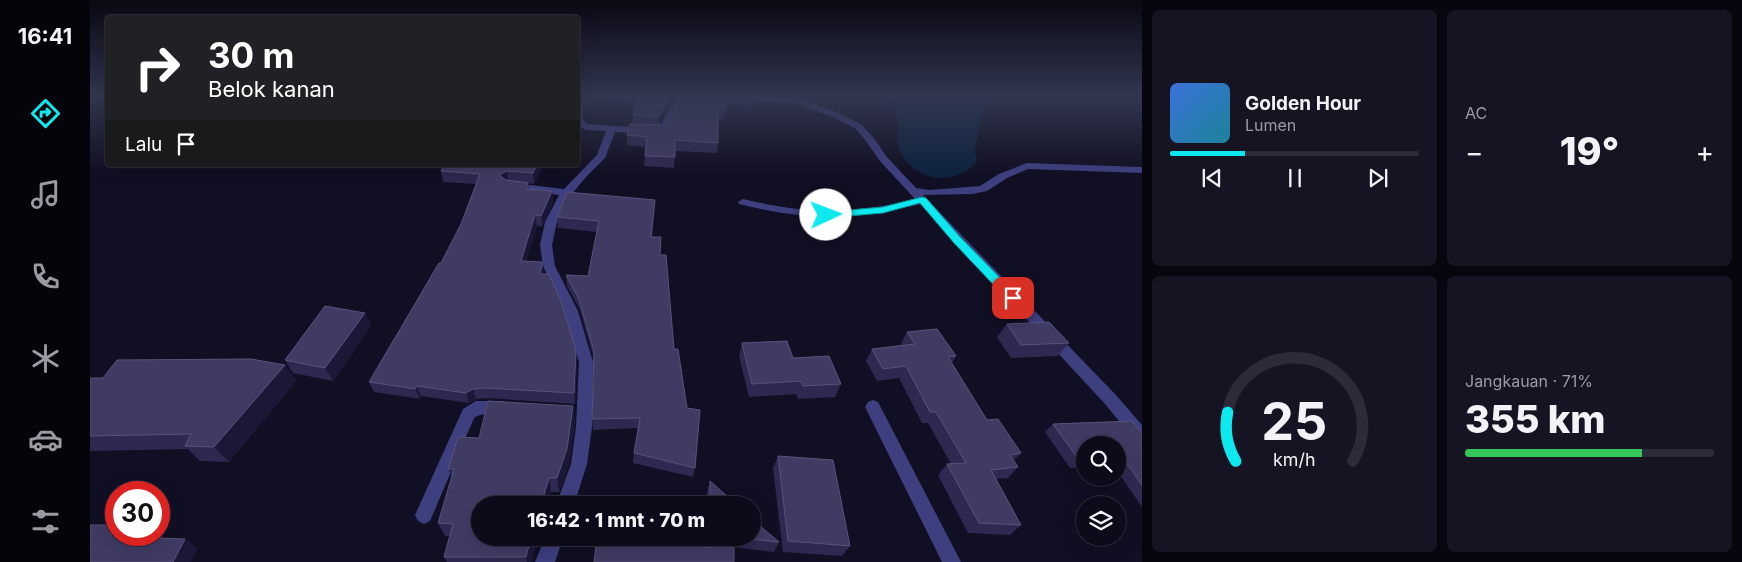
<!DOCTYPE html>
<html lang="id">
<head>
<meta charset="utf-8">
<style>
  :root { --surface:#0d0b1a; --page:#161423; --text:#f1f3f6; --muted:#9a9ba2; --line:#2d2b39; --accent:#0de9ef }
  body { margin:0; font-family:Inter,sans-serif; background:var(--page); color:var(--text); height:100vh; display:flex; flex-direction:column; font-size:19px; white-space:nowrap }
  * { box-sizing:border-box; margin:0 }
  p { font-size:16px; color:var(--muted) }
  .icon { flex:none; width:28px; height:28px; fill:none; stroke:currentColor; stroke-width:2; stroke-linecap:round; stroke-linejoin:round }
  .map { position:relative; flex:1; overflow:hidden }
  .details { display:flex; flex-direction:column; gap:10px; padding:10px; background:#07060e; width:600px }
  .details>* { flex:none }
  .guide { position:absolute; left:15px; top:15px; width:475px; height:152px; border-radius:5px; box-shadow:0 5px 20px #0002,0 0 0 1px var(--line); background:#202124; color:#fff; overflow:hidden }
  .buttons { position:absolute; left:986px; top:436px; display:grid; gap:10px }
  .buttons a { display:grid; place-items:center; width:50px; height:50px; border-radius:50%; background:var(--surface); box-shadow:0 5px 20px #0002,0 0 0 1px var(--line); font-size:25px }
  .speed { position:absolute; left:15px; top:481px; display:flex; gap:10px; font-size:25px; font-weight:700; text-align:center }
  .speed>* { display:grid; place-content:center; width:65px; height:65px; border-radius:50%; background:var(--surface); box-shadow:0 5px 20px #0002,0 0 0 1px var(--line); line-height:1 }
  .speed .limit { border:8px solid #d22; background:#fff; color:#111 }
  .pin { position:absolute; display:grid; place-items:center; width:42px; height:42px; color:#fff; margin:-21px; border-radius:10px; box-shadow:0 2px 8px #0006 }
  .me { position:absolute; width:55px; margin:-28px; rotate:88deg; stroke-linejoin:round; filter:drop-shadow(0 0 4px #0008) }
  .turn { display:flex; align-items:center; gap:18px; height:105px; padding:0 20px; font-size:22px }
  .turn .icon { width:65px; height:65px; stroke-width:2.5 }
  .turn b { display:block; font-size:35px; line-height:42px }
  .then { display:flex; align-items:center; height:48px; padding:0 20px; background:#0003; gap:10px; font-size:19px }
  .big { font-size:38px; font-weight:800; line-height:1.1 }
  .details .tile { flex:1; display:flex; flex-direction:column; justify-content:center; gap:8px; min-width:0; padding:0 18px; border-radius:8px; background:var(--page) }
  .details .dial { align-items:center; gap:0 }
  .dial svg { height:130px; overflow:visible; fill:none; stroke:var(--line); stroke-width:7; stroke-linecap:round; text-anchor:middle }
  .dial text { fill:var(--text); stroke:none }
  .song { display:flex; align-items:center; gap:15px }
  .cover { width:60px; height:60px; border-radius:8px; background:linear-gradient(135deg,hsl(220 70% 55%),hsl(190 70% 35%)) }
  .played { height:5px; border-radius:2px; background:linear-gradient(90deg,var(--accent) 30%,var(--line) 30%) }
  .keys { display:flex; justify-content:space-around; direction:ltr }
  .heat { display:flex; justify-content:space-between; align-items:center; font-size:28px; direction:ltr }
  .charge { height:8px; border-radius:4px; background:linear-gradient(90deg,#34c759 71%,var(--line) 0) }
  .details .tiles { flex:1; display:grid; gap:10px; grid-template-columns:repeat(2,1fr) }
  .trip { position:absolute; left:381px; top:496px; width:290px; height:50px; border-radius:25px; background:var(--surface); box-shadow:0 5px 20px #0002,0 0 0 1px var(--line); font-weight:800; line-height:50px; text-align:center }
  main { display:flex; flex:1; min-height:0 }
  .tabs { display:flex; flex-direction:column; width:90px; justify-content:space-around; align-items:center; background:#05040a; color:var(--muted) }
  .tabs .icon { width:35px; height:35px }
  .tabs .current { color:var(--accent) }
  .tabs b { font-size:22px; color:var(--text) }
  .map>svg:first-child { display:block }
  .water { fill:#0d223e }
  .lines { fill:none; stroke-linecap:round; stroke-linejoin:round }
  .minor { fill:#3d3f7f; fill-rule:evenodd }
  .wall { fill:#2e2950 }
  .shaded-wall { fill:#1b1736 }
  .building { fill:#403b63; stroke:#57537b }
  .route { fill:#0de9ef; stroke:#08979b }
</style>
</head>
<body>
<main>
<nav class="tabs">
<b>16:41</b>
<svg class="icon current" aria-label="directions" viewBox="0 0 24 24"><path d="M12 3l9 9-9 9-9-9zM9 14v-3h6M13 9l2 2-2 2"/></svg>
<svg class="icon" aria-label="music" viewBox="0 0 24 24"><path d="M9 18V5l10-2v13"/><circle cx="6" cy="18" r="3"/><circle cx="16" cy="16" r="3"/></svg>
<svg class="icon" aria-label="phone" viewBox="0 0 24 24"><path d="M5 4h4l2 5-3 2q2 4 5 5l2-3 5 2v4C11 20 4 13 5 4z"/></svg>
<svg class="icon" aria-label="climate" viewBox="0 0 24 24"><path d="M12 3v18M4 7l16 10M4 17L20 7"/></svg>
<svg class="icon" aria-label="car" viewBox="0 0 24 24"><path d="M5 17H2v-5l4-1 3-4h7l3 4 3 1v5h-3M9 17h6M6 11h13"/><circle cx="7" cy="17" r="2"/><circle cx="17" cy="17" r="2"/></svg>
<svg class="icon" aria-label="filters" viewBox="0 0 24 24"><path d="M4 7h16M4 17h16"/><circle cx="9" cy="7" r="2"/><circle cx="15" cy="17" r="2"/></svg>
</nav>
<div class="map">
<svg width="1052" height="562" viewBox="0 0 1052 562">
  <rect width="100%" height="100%" fill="#110f23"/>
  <path class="water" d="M 800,96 L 896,96 L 885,149 L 887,162 C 877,173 868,176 854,178 C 834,179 816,167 809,148 C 806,142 809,133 809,125 C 807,116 802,105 800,96 Z"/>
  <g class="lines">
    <g class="minor">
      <path d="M 488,96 L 496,96 C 494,106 488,118 498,124 L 570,129 L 576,114 L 588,96 L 596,96 L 584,114 L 576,134 L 525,132 L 515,158 L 496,177 L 477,200 L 467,222 L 462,245 L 465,266 L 488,311 L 503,362 L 502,427 L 497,464 L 484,505 L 466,505 L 481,464 L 486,427 L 489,362 L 474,311 L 453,266 L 450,245 L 455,222 L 469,195 L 423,189 L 418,186 L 423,183 L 474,189 L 507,155 L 516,131 L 496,130 L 488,125 Z"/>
      <path d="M 639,96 L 706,97 L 749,113 L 772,125 L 783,137 L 797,157 L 826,188 L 839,190 L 890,186 L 909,174 L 937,163 L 1052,167 L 1052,173 L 938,169 L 917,178 L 897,191 L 882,194 L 833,195 L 1025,394 L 1052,425 L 1052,444 L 1046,442 L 1015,404 L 830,204 C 762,221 717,221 649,204 L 648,202 L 653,199 C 716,214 761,215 825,199 L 790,161 L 776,141 L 766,129 L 743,117 L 705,103 L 643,99 Z"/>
      <polygon points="783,400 788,402 871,562 852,562 775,407 778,402"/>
      <path d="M 386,401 L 412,401 L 417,403 L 420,408 L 417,413 C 406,417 393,411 384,418 L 340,521 L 334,524 L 328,521 L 325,515 L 373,409 Z"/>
      <polygon points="455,538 473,538 465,562 445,562"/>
    </g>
  </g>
  <g class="wall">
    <polygon points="496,96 586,96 574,113 570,125 578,125 593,96 665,96 663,106 637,104 633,120 628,119 628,143 627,153 585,151 584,168 554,166 556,147 537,145 537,135 542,124 543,115 546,102 501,98 495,117"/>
    <polygon points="453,165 444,184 438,183 439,189 462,191 463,202 452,227 447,226 436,261 454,274 486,351 487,362 485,404 398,398 386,399 379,403 331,396 330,399 284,392 279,382 351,263 371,224 386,184 353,182 351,171"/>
    <polygon points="565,200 562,237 570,255 584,349 605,468 603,477 543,463 544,453 548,428 503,430 502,419 504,359 490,310 477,286 476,275 498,276 507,232 468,228 467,217"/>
    <polygon points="275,313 281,326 243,381 203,373 195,360"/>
    <polygon points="917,324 979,343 968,356 921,358 907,337"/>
    <polygon points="817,332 866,356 862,363 897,420 931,453 924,460 928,467 918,478 906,479 931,525 920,535 878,533 848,475 857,464 861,464 838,423 832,423 809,378 787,381 776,361 782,349 812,346 811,344"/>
    <polygon points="652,343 703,358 751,384 745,397 708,399 706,394 659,397 649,356"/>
    <polygon points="195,365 206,381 139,462 110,461 98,449 0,451 0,378 13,378"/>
    <polygon points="485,421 479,464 469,492 461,492 457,505 390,505 390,538 448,538 441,562 357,562 354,557 360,536 355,536 348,523 362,477 358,469"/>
    <polygon points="963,424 1052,433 1052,507 1028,472 1028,445 995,445 995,467 980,468 955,432"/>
    <polygon points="688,456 760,546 752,556 693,552 683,468"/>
    <polygon points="620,481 647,505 617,505 617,492"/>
    <polygon points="617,538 662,538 689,542 684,552 644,547 644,562 591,546 617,547"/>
  </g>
  <g class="shaded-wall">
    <polygon points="498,96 501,96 501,98 495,117 494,107"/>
    <polygon points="580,96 586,96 574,113 569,127 569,117 575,103"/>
    <polygon points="491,119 491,129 488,140 488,128"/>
    <polygon points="447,165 453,165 444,184 443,173"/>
    <polygon points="417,171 418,181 411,185 409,175"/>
    <polygon points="462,191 463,202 452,227 451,216"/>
    <polygon points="565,200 565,211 560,248 561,237"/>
    <polygon points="445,215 447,226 433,272 431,261"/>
    <polygon points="453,262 454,273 451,284 450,274"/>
    <polygon points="275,313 281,326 243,381 235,368"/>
    <polygon points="486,351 487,362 485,404 484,393"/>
    <polygon points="195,365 206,381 139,462 124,447"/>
    <polygon points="327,386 331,396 330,399 325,389"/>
    <polygon points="383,389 386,399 379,403 376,393"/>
    <polygon points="483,406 485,421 479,464 469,492 467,478"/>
    <polygon points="459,478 461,492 457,505 451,505"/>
    <polygon points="24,525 26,527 26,535 20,533"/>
    <polygon points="441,538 448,538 441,562 437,562 436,557"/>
    <polygon points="95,539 108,549 101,562 83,562"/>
  </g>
  <g class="building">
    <polygon points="496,96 498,96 494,107"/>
    <polygon points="548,96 580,96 575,103 569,117 543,115"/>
    <polygon points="593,96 638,96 634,110 628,109 628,143 585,140 585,157 555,156 557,137 537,135 540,124 578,125"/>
    <polygon points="488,116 491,119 488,128"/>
    <polygon points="354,165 447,165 443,173 417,171 409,175 416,180 438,183 436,189 462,191 451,216 445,215 431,261 453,262 450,274 459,274 471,301 486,351 484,393 395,388 383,389 376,393 327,386 325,389 279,382 349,263 351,263 371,224 390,174 351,171"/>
    <polygon points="477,192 565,200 561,237 571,237 570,255 576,255 584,349 588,349 597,408 610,410 605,468 544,453 550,418 502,419 504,351 489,299 476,275 498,276 509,221 467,217"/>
    <polygon points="235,306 275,313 235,368 195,360"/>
    <polygon points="959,322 979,343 931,345 917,324"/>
    <polygon points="847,329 866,356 858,357 897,420 908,419 931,453 920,455 928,467 901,470 931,525 889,523 857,464 876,463 846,412 840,412 816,366 793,369 782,349 825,344 817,332"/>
    <polygon points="697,341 703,358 739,356 751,384 713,386 711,381 662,384 652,343"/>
    <polygon points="161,359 195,365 124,447 95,446 101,434 0,436 0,378 13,378 27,360"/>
    <polygon points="398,401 483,406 477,449 467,478 459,478 451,505 390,505 390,538 441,538 436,557 354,557 363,524 348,523 364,469 358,469 368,437 389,438"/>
    <polygon points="1042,421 1052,433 1052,485 1032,457 1028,457 1028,445 995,445 995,460 989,460 963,424"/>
    <polygon points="688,456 743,460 760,546 698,541"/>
    <polygon points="620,481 647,505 620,505"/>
    <polygon points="662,519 689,542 649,538 662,538"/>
    <polygon points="0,525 24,525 20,533 26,534 26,535 43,535 42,537 95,539 83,562 0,562"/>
    <polygon points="507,538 520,538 591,546 592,543 620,548 620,538 644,538 644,562 504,562"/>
  </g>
  <linearGradient id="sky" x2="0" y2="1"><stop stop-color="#090813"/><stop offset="0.55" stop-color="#323750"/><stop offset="1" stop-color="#323750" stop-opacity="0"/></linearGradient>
  <rect width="1052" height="174" fill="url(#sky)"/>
  <polygon class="route" points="832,197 836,198 871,238 927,295 929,298 927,301 919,301 864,243 830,203 793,213 736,218 731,215 736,212 793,207"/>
</svg>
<div class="buttons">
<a><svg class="icon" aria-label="search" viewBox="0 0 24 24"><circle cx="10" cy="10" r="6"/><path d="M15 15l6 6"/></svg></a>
<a><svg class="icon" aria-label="layers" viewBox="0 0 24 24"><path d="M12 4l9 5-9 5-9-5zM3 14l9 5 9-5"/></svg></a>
</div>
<div class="speed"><div class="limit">30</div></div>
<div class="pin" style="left:923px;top:298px;background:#d93025"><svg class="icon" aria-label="arrive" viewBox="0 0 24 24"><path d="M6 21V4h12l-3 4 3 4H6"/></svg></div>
<svg class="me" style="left:736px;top:215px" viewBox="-20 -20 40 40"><circle r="19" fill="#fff"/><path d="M0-13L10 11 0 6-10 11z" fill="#0de9ef"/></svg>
<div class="trip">16:42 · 1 mnt · 70 m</div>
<div class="guide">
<div class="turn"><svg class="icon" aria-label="right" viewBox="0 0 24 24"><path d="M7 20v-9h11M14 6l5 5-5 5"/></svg><div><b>30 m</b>Belok kanan</div></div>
<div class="then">Lalu<svg class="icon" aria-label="arrive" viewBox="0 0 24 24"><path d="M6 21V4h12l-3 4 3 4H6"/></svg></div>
</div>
</div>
<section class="details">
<div class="tiles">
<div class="tile">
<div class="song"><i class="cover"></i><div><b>Golden Hour</b><p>Lumen</p></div></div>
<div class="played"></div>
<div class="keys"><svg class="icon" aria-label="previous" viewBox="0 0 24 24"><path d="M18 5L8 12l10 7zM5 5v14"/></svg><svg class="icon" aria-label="pause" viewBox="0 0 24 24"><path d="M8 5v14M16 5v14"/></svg><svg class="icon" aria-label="next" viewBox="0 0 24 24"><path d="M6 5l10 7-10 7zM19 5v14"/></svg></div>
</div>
<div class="tile"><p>AC</p>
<div class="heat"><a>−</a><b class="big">19°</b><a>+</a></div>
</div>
<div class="tile dial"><svg viewBox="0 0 100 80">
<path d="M14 69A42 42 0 1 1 86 69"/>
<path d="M14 69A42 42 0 0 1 9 39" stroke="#0de9ef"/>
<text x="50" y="56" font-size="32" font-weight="700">25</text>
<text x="50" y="72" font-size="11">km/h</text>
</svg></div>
<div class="tile"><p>Jangkauan · 71%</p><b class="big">355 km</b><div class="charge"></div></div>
</div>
</section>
</main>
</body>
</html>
